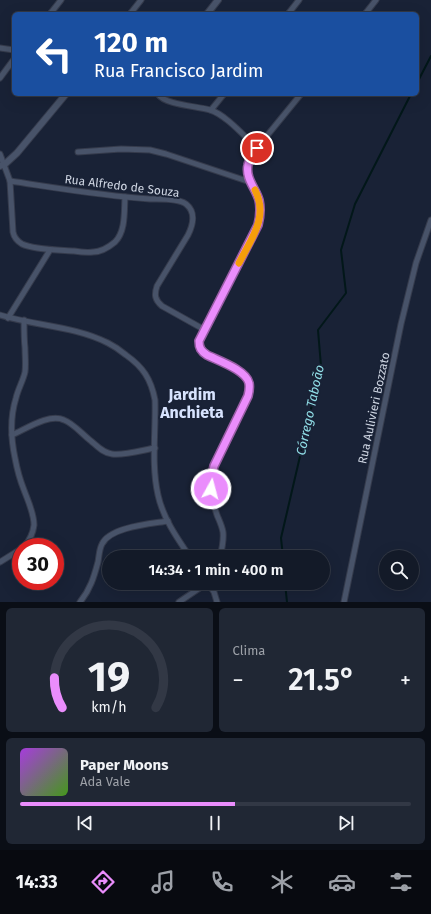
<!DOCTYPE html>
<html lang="pt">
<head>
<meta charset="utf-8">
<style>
  :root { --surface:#131a28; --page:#202734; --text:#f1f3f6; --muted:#9da1a8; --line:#323845; --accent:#ea8dfc }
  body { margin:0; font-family:"Fira Sans",sans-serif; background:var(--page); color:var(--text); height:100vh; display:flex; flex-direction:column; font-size:15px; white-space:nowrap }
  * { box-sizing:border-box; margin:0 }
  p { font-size:13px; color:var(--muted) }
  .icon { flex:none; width:22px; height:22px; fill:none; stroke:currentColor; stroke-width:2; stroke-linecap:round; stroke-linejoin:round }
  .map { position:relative; height:602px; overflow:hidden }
  .side { display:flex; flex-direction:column; gap:6px; padding:6px; background:#0a0e16; flex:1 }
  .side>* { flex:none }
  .hud { position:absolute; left:12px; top:12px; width:407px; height:84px; border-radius:6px; box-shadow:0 4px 16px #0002,0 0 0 1px var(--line); background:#1a4fa0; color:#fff; overflow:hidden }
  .fabs { position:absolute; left:379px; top:550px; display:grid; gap:8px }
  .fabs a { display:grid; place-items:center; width:40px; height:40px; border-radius:50%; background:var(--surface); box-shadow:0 4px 16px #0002,0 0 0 1px var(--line); font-size:20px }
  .speed { position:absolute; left:12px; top:538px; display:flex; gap:8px; font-size:20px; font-weight:700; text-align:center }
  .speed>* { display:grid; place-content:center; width:52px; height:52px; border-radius:50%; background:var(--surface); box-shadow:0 4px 16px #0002,0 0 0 1px var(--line); line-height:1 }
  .speed .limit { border:6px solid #d22; background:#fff; color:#111 }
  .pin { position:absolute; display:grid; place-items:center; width:34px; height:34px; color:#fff; margin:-17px; border:2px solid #fff; border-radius:50%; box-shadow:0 1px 4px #0007 }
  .me { position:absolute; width:44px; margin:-22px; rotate:7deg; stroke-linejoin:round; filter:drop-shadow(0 0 3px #0008) }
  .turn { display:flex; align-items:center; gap:14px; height:84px; padding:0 16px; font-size:18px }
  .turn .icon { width:52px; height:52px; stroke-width:2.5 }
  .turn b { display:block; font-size:28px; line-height:34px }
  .big { font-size:30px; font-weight:600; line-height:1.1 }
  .side .widget { flex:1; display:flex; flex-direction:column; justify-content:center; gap:6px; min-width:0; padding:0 14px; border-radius:6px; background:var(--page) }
  .side .dial { align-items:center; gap:0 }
  .dial svg { height:104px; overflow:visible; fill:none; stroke:var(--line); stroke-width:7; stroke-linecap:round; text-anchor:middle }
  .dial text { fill:var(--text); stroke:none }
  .song { display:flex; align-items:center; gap:12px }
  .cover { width:48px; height:48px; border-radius:6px; background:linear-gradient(135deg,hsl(280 70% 55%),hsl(100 70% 35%)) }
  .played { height:4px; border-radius:2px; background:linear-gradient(90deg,var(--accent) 55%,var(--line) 55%) }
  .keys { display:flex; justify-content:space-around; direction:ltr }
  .heat { display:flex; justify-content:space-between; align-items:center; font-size:22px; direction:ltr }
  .side .tiles { flex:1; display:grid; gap:6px; grid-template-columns:1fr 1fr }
  .widget:last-child { grid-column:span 2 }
  .trip { position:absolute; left:102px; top:550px; width:228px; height:40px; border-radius:20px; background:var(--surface); box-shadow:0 4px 16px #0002,0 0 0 1px var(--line); font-weight:600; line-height:40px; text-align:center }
  .tabs { display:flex; height:64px; justify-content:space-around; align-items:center; background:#080a10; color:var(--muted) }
  .tabs .icon { width:28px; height:28px }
  .tabs .active { color:var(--accent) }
  .tabs b { font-size:18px; color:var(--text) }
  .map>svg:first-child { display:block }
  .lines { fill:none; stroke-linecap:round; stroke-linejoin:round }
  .stream { stroke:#021719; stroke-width:2 }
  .minor-casing { stroke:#353b4c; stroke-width:7 }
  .tertiary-casing { stroke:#353b4c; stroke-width:8 }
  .minor { stroke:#485369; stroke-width:5 }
  .tertiary { stroke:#485369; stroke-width:6 }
  .route-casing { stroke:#985ca4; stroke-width:10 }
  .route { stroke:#ea8dfc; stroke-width:7 }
  .slow { stroke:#f59e0b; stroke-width:7 }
  .labels { text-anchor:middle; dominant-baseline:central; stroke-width:4; stroke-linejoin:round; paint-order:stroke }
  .street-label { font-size:12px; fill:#ced5e2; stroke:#192236 }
  .water-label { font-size:13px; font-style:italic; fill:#91dee7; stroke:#192236 }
  .district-label { font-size:16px; font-weight:bold; fill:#d7e3fe; stroke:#192236 }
</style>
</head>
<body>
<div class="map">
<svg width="431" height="602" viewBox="0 0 431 602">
  <rect width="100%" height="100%" fill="#192236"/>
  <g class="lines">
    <g class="stream">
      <polyline points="417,83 431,56"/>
      <polyline points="283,557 281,538 321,366 318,330 346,293 341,250 355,204 411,94"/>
      <polyline points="285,583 287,602"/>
    </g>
    <defs>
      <g id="minor">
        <polyline points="50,14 61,0"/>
        <polyline points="130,14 141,0"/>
        <polyline points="288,14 299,0"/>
        <polyline points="365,14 376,0"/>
        <polyline points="0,48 14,50"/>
        <polyline points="0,78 14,59"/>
        <path d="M 158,94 C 165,105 197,106 210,110 C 225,114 245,137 257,148"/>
        <polyline points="211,110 224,94"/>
        <polyline points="78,152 121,149 150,150 166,154 250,182"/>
        <path d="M 0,154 L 10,181 L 13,232 C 14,237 17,241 22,244 C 34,250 61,250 74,251 C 80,252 87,253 93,252 C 101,252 109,247 115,242 C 126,231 124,211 125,197"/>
        <path d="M 10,181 C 57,188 103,196 150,199 C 160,199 178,198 186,204 C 196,212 193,225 188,235 L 157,286 C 154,295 155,300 162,306 L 205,330"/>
        <path d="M 0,315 C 36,326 74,326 108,343 C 114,346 120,350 126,355 C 143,367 151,379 155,400 C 156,431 151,464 158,495 C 163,518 177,538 190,557"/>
        <polyline points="8,318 50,250"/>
        <path d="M 12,435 C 26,429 49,413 64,420 C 73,423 83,435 91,441 C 97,446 103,453 112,454 C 123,456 143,450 155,448"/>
        <path d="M 24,547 C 29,541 33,534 34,525 C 34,513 28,501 24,490 C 20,480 17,469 15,458 C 11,439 10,417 16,398 C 18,389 23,381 25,372 C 26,364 25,356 25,348 C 24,339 24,330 24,320"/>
        <path d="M 220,557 C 222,549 224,541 223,532 C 222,526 219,520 217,515 C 211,497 209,483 215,466 L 248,396 C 249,392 250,388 249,383 C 246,370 218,361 207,355 C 201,351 199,348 199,341 L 258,225 L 260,217 L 260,201 L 250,182 L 248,174 L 247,166 L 250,160 L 257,148 L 301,94"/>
        <polyline points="0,562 21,549"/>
        <polyline points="208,583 214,592 217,602"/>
        <path d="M 80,602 C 90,590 94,577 98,562 C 99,557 99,550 102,544 C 110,527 150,524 168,521"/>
        <polyline points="179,602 207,583"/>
        <polyline points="344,602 401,324 416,263 431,220"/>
      </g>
      <g id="tertiary">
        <polyline points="207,14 218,0"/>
        <polyline points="0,166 5,164 17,153 66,94"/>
      </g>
    </defs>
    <use href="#minor" class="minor-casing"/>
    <use href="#tertiary" class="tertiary-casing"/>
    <use href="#minor" class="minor"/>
    <use href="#tertiary" class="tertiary"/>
  </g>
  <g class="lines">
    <defs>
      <path id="route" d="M 211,489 L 212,475 L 214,466 L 248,396 C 249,392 250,388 249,383 C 246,370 219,361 207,355 C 201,351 199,348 199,341 L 258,225 C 260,217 261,209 259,200 C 256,189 245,178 248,165 C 249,159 254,154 257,148"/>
    </defs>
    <use href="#route" class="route-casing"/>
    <use href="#route" class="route"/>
    <path class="slow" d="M 239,263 C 251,239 269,217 255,190"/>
  </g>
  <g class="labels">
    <g class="street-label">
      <text transform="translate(122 186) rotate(7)">Rua Alfredo de Souza</text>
      <text transform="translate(374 408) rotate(-78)">Rua Aulivieri Bozzato</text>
    </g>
    <g class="water-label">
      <text transform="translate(310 410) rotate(-78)">Córrego Taboão</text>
    </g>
    <g class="district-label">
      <text x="192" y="394">Jardim<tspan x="192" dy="18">Anchieta</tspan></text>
    </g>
  </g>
</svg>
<div class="fabs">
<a><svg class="icon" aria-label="search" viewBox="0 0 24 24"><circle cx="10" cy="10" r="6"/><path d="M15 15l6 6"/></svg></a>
</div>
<div class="speed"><div class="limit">30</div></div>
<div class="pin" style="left:257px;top:148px;background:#d93025"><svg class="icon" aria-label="arrive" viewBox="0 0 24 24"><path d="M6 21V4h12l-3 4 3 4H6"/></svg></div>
<svg class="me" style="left:211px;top:489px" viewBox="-20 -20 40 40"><circle r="17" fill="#ea8dfc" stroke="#fff" stroke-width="3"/><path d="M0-11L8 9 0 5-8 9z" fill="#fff"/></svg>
<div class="trip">14:34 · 1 min · 400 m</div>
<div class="hud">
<div class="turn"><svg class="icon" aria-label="left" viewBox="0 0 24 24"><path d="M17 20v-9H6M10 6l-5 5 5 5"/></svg><div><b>120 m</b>Rua Francisco Jardim</div></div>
</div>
</div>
<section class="side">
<div class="tiles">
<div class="widget dial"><svg viewBox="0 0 100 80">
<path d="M14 69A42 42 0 1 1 86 69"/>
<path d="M14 69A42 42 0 0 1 8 46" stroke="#ea8dfc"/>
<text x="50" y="56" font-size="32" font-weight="700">19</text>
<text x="50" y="72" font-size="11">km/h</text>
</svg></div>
<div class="widget"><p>Clima</p>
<div class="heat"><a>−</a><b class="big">21.5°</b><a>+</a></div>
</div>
<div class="widget">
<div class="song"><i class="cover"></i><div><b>Paper Moons</b><p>Ada Vale</p></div></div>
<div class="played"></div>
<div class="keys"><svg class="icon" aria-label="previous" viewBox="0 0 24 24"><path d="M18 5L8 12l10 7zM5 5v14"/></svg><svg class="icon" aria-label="pause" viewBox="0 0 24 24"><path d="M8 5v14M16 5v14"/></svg><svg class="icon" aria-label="next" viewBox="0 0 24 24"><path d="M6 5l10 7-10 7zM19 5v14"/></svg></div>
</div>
</div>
</section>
<nav class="tabs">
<b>14:33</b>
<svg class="icon active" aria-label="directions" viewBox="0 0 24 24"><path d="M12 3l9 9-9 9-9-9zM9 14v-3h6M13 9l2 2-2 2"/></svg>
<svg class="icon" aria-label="music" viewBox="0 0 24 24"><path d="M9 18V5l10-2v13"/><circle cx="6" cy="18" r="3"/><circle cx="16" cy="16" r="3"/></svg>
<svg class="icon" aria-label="phone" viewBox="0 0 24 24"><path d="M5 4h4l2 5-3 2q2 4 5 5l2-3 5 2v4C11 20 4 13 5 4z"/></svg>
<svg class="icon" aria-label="climate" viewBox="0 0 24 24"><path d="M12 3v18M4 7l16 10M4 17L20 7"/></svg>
<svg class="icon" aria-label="car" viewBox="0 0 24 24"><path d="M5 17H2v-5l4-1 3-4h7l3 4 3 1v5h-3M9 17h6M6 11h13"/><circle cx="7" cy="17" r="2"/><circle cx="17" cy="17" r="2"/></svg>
<svg class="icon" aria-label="filters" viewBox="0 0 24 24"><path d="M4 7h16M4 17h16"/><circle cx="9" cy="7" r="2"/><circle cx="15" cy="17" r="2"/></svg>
</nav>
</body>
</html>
